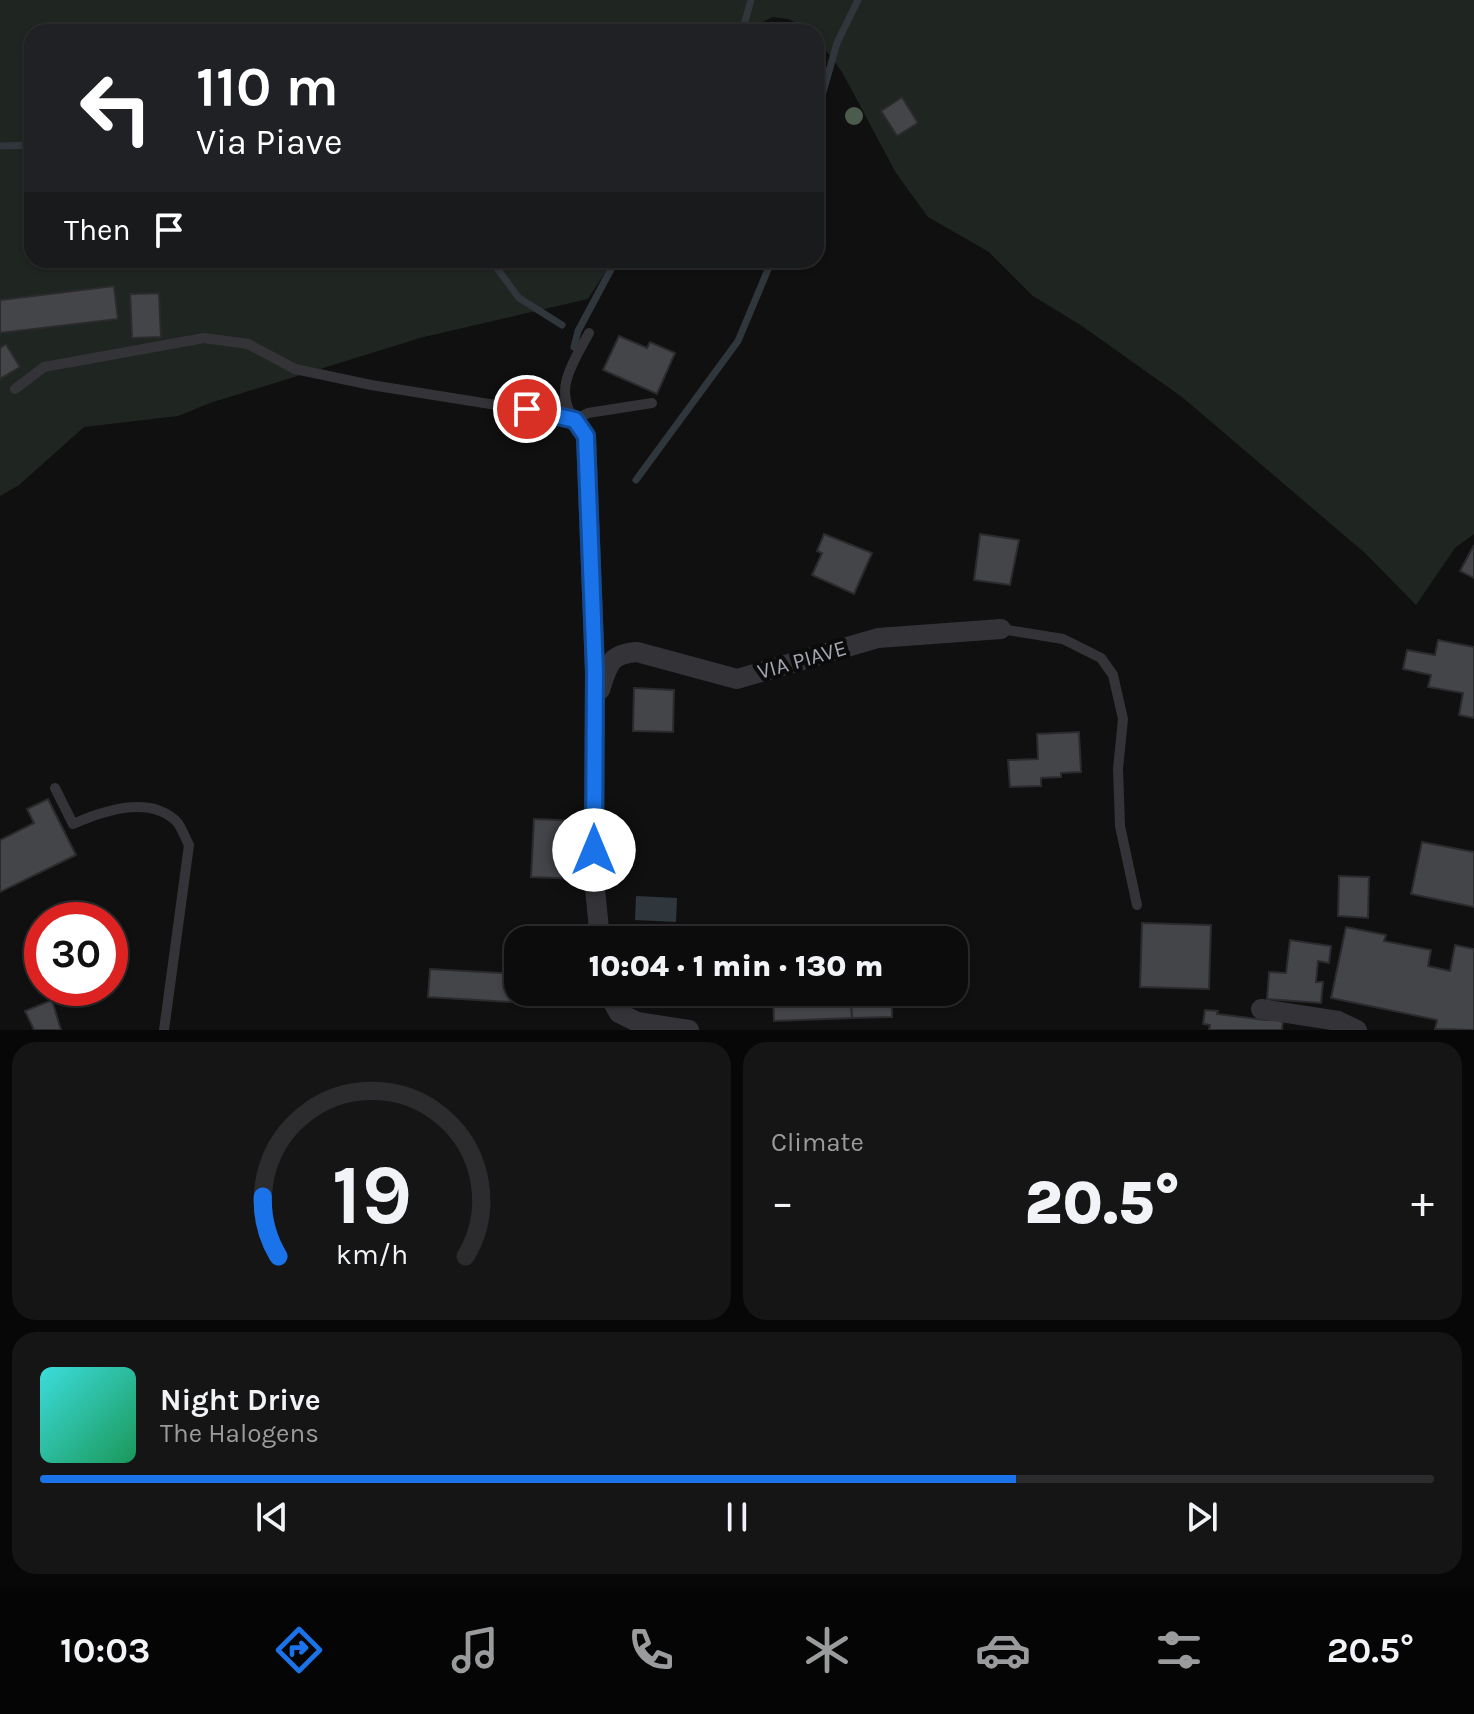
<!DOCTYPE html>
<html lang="en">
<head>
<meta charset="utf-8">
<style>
  :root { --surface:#0c0c0d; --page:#151516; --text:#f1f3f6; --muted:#9a9b9d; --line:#2c2c2e; --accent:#1a73e8 }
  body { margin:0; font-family:Karla,sans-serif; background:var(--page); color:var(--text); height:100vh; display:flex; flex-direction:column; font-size:30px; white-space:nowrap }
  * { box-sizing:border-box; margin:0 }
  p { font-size:26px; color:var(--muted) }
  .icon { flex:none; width:44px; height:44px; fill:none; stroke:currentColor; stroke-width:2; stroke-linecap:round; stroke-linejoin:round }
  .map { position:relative; height:1030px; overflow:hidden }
  .side { display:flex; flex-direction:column; gap:12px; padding:12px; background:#070707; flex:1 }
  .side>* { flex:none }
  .guide { position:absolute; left:24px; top:24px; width:800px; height:244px; border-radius:24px; box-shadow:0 2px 6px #0004,0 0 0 2px var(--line); background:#202124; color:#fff; overflow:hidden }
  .speed { position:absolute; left:24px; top:902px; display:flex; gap:16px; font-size:40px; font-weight:700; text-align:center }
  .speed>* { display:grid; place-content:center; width:104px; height:104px; border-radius:50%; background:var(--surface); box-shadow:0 2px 6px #0004,0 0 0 2px var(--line); line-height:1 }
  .speed .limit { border:12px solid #d22; background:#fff; color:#111 }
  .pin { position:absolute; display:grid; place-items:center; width:68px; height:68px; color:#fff; margin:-34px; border:4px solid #fff; border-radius:50%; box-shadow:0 2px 8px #0007 }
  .me { position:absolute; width:88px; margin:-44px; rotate:0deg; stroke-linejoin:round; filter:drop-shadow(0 0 6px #0008) }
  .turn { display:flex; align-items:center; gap:28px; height:168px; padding:0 40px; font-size:36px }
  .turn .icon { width:104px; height:104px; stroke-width:2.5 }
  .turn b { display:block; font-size:56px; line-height:68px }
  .then { display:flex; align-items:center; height:76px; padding:0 40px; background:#0003; gap:16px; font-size:30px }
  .big { font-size:60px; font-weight:800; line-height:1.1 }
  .side .widget { flex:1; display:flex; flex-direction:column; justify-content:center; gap:12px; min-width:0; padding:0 28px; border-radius:24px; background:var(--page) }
  .side .dial { align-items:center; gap:0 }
  .dial svg { height:208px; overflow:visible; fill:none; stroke:var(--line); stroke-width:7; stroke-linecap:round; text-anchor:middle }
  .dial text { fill:var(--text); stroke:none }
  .song { display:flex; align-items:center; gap:24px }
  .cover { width:96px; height:96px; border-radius:12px; background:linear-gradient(135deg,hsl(180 70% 55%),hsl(150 70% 35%)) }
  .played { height:8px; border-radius:4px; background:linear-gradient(90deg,var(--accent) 70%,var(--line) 70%) }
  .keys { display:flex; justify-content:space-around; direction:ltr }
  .heat { display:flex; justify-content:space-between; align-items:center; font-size:44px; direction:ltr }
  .side .tiles { flex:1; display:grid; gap:12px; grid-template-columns:1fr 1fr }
  .widget:last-child { grid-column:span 2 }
  .trip { position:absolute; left:504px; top:926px; width:464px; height:80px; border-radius:24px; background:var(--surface); box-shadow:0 2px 6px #0004,0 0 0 2px var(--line); font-weight:800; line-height:80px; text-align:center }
  .dock { display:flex; height:128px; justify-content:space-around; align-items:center; background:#050505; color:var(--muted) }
  .dock .icon { width:56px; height:56px }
  .dock .active { color:var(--accent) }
  .dock b { font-size:36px; color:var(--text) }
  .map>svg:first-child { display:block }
  .green { fill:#1f2520 }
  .water { fill:#2f363c }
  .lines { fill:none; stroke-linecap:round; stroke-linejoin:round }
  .stream { stroke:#2f363c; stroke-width:7 }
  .building { fill:#444549; stroke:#2b2a2d; stroke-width:2 }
  .lane { stroke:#343438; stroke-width:10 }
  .street { stroke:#343438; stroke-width:20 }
  .tree { fill:#4b5b4e }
  .route-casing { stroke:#114b97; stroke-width:20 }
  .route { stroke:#1a73e8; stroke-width:14 }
  .labels { text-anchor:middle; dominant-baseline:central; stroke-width:8; stroke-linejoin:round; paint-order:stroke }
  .street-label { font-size:22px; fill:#a3a6b0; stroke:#0b0b0c }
</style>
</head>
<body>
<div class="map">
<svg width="1474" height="1030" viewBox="0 0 1474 1030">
  <rect width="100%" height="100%" fill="#101011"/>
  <polygon class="green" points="0,0 1474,0 1474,534 1455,548 1416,605 1365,553 1182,397 1082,326 1033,296 989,252 928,217 896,173 842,72 816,37 816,32 788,19 773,17 741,32 32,32 32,260 613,260 588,299 420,338 210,403 178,416 84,427 19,485 0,496"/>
  <polygon class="water" points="636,896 677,898 676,922 635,920"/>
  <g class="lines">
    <g class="stream">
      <polyline points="742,32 751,0"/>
      <polyline points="816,117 837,43 858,0"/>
      <polyline points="0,146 32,145"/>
      <polyline points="488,260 496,267 519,298 562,325"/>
      <polyline points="574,347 578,331 616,260"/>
      <polyline points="636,480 738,341 772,260"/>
    </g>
  </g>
  <g class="building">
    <polygon points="902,97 918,123 897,136 881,111"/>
    <polygon points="114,286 118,319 0,333 0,300"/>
    <polygon points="159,293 161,337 132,338 130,294"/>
    <polygon points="619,336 647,348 650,342 675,353 657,394 603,370"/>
    <polygon points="6,344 20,367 0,379 0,348"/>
    <polygon points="824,534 872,553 854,594 812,575 822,553 817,551"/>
    <polygon points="980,534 1019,540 1010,585 974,580"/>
    <polygon points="1474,545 1474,578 1460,571"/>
    <polygon points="1438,640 1474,647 1474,718 1459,715 1463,693 1428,687 1431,675 1403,669 1407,650 1435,655"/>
    <polygon points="634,688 674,690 673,732 633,731"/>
    <polygon points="1079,732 1081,772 1061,773 1061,777 1041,778 1041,786 1010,787 1008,760 1038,759 1037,734"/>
    <polygon points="48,799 76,855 0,892 0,840 34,823 27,809"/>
    <polygon points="534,819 584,821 581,879 531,877"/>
    <polygon points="1422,842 1474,852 1474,907 1411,894"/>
    <polygon points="1339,876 1369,877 1368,918 1338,916"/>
    <polygon points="1142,923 1211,925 1209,989 1140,987"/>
    <polygon points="1346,927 1386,935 1384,941 1431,950 1428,966 1450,971 1455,945 1474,949 1474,1030 1435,1029 1437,1020 1331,998"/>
    <polygon points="1290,940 1331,946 1329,963 1318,961 1316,982 1323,982 1321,1003 1267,999 1269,972 1286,973"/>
    <polygon points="430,969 518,974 518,992 563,992 562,1005 428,997"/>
    <polygon points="631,992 676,992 675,1003 630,1001"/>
    <polygon points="780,992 851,992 852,1018 774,1021 773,994"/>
    <polygon points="851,992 901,992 901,998 892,998 892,1017 852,1018"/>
    <polygon points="52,1000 61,1030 34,1030 25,1011"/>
    <polygon points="1205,1010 1218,1011 1217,1014 1266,1020 1283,1018 1282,1030 1209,1030 1210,1025 1203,1024"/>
  </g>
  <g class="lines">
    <g class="lane">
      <path d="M 589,333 C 574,361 552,390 575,420 L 588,413 L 652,403"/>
      <polyline points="15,389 44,367 204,338 248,344 295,369 371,385 558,415"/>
      <polyline points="1001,629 1063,639 1101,658 1113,675 1123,719 1118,769 1120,826 1137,905"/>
      <path d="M 55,788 L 73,824 C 102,811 150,794 177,822 C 182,828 185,838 189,845 L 164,1030"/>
    </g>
    <g class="street">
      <polyline points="556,406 558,415 575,420 586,436 595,672 594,878 600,940"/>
      <path d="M 600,690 C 608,665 609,654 637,652 L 737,679 L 878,638 L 1001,629"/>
      <polyline points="607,992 619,1013 637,1022 689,1030"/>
      <polyline points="1261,1009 1338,1021 1357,1030"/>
    </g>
  </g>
  <circle class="tree" cx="854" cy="116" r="9"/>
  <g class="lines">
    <defs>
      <polyline id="route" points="527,409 575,420 586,436 595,672 594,850"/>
    </defs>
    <use href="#route" class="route-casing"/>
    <use href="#route" class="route"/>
  </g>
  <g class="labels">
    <g class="street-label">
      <text transform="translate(802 660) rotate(-16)">VIA PIAVE</text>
    </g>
  </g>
</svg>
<div class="speed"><div class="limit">30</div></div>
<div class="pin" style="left:527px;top:409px;background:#d93025"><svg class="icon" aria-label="arrive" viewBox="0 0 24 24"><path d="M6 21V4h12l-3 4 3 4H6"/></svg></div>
<svg class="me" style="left:594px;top:850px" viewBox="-20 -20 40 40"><circle r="19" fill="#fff"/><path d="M0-13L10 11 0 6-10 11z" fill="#1a73e8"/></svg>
<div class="trip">10:04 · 1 min · 130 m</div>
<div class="guide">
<div class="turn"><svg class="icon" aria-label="left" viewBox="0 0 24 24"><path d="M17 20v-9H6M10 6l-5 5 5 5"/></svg><div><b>110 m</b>Via Piave</div></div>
<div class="then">Then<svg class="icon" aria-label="arrive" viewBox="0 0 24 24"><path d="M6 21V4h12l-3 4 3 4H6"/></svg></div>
</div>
</div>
<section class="side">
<div class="tiles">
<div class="widget dial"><svg viewBox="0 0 100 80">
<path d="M14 69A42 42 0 1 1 86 69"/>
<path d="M14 69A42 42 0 0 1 8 46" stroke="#1a73e8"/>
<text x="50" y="56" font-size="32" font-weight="700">19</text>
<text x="50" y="72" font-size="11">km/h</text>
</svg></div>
<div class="widget"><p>Climate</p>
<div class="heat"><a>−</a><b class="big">20.5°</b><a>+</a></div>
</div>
<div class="widget">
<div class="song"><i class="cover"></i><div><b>Night Drive</b><p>The Halogens</p></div></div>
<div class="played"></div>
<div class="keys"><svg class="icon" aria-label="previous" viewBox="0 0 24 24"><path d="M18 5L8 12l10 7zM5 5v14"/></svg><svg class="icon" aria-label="pause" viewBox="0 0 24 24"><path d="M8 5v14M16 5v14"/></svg><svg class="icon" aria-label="next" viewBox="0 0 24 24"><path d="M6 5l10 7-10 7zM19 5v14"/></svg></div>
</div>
</div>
</section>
<nav class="dock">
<b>10:03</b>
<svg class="icon active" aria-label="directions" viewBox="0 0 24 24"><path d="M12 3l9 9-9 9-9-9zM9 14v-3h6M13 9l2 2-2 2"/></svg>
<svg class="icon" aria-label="music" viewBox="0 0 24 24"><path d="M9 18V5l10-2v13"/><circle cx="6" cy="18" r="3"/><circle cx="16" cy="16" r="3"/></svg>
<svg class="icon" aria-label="phone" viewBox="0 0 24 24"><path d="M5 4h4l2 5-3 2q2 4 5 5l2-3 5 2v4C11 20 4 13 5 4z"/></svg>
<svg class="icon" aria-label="climate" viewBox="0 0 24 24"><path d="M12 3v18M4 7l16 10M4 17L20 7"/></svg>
<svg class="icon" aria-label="car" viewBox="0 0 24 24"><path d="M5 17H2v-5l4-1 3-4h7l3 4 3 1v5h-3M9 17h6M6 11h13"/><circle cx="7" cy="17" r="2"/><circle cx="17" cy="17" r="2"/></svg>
<svg class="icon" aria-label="filters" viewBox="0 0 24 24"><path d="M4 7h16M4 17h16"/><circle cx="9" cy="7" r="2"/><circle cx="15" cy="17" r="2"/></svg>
<b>20.5°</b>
</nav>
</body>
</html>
